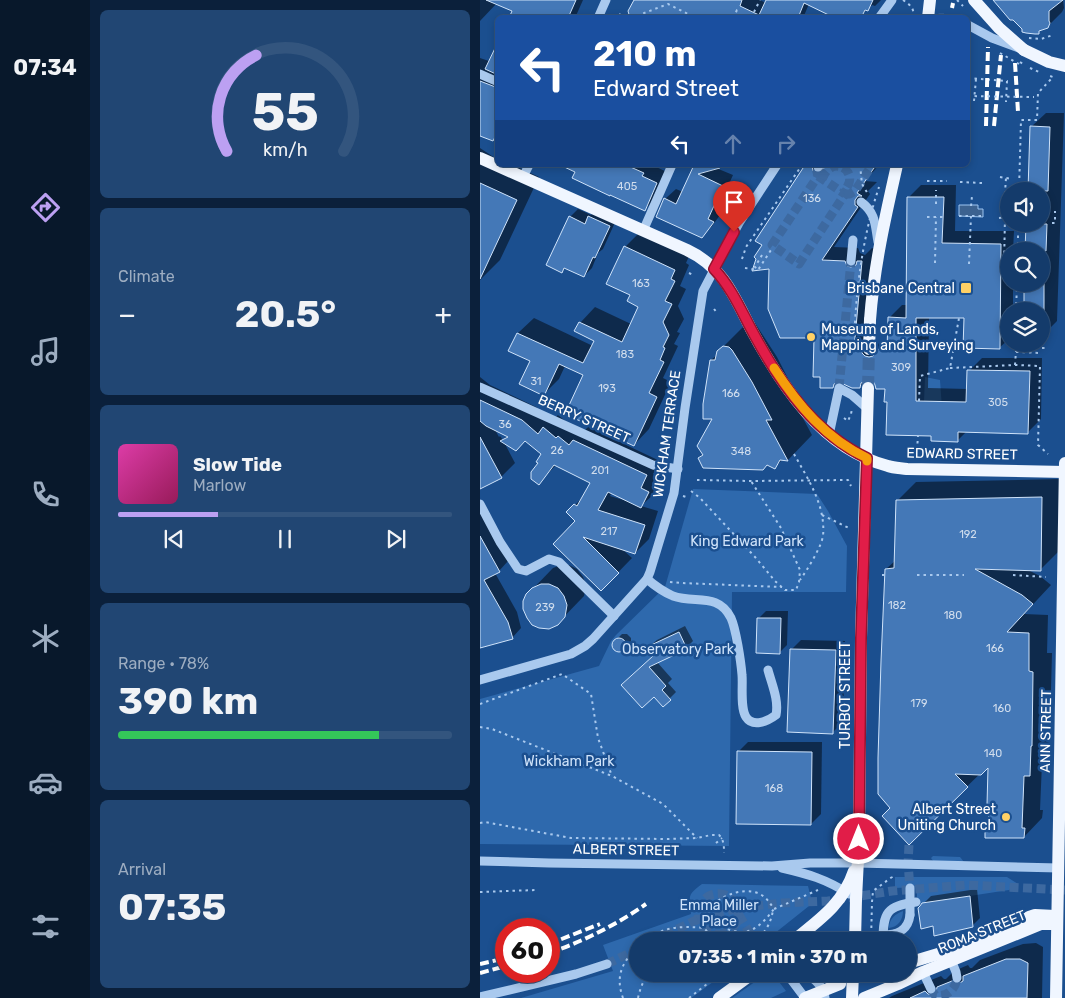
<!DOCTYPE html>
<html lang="en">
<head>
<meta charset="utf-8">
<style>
  :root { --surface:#143b6b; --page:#214673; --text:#f1f3f6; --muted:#9dadc1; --line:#33557e; --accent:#bca0f2 }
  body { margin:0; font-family:Rubik,sans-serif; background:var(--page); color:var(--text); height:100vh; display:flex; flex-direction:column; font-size:19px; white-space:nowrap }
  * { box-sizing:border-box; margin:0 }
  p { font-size:16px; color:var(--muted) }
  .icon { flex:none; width:28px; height:28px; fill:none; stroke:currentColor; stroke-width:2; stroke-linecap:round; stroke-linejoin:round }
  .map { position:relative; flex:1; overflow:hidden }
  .drawer { display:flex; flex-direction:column; gap:10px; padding:10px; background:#0b203b; width:390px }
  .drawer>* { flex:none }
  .banner { position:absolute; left:15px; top:15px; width:475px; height:152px; border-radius:8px; box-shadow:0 2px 8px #0003,0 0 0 1px var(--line); background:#1a4fa0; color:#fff; overflow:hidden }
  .buttons { position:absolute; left:520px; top:182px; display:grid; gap:10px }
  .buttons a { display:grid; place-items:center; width:50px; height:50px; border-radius:50%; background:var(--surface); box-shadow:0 2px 8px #0003,0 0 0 1px var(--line); font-size:25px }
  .speed { position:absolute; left:15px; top:918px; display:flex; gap:10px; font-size:25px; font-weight:700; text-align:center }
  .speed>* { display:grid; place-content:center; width:65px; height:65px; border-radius:50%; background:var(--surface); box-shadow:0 2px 8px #0003,0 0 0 1px var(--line); line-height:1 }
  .speed .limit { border:8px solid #d22; background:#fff; color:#111 }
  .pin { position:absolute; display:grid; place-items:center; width:42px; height:42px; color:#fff; margin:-51px -21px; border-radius:50% 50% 50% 0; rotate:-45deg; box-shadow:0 0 5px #0007 }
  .pin .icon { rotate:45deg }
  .me { position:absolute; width:55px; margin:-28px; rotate:0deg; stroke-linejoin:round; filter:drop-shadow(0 0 4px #0008) }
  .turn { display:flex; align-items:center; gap:18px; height:105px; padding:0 15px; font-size:22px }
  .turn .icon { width:65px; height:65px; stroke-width:2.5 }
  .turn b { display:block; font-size:35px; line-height:42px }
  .lanes { display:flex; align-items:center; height:48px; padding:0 15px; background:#0003; justify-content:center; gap:25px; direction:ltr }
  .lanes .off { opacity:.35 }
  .big { font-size:38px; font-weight:700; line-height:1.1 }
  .drawer .card { flex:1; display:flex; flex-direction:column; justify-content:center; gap:8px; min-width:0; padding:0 18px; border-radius:8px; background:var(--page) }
  .drawer .dial { align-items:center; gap:0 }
  .dial svg { height:130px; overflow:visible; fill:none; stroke:var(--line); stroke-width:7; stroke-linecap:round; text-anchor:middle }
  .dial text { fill:var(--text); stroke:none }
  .song { display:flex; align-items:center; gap:15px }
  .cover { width:60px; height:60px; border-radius:8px; background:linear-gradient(135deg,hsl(320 70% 55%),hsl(330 70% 35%)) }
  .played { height:5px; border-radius:2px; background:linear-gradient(90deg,var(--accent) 30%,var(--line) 30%) }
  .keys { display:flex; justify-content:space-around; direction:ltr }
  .heat { display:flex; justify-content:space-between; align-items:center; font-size:28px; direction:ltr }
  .charge { height:8px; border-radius:4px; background:linear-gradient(90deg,#34c759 78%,var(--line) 0) }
  .trip { position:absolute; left:149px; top:932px; width:288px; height:50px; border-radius:25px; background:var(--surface); box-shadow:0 2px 8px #0003,0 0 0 1px var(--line); font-weight:700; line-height:50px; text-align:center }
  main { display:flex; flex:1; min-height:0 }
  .tabs { display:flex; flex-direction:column; width:90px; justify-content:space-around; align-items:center; background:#08182b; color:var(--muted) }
  .tabs .icon { width:35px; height:35px }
  .tabs .active { color:var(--accent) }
  .tabs b { font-size:22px; color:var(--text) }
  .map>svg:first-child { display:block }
  .green { fill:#2e69ad }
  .water { fill:#3c6290; stroke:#9cc4f0 }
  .shadow { fill:#0007; fill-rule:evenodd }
  .building { fill:#4478b7; stroke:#cfe3fa }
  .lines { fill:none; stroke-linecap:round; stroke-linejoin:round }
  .minor-tunnel { stroke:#3d69a0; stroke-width:9; stroke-dasharray:9 4.5; stroke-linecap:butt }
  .major-tunnel { stroke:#3d69a0; stroke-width:12; stroke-dasharray:12 6; stroke-linecap:butt }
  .path { stroke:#a9c9ee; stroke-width:2; stroke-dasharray:2.5 4; stroke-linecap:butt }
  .minor { stroke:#a9c9ee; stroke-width:9 }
  .major { stroke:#f0f6ff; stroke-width:12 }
  .rail { stroke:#fff; stroke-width:4; stroke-dasharray:9 4; stroke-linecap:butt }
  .path-bridge { stroke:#a9c9ee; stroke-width:2; stroke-dasharray:2.5 4; stroke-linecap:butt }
  .minor-bridge { stroke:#a9c9ee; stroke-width:9 }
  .major-bridge { stroke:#f0f6ff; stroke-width:12 }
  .route-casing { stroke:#92132f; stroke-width:12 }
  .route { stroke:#e11d48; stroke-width:9 }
  .slow { stroke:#f59e0b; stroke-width:9 }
  .poi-dot { fill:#ffd166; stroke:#1b4f8f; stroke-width:2 }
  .labels { text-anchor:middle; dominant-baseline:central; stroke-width:5; stroke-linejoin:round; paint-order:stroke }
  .number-label { font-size:11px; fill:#d0dded }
  .poi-label { font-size:14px; fill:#fff; stroke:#1b4f8f; text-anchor:end }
  .street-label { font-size:14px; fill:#fff; stroke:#1b4f8f }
  .park-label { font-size:14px; fill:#cfe3fa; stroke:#1b4f8f }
</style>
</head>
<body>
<main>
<nav class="tabs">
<b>07:34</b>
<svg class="icon active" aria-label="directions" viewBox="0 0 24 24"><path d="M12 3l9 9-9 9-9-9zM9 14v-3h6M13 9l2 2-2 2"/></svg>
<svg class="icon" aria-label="music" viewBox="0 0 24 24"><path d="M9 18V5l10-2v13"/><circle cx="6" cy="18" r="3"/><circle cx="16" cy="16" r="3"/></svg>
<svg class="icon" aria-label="phone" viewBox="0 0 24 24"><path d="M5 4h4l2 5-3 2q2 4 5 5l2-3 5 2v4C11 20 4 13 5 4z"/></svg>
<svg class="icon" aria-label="climate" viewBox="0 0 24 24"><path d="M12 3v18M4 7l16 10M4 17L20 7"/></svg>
<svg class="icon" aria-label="car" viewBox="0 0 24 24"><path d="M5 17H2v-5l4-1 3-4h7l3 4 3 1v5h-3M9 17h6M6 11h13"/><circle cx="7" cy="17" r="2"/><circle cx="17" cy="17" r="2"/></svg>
<svg class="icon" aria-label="filters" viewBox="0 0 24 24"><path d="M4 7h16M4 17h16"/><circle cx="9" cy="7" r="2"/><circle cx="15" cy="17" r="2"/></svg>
</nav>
<section class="drawer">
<div class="card dial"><svg viewBox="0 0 100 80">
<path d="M14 69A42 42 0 1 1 86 69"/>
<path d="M14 69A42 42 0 0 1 32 10" stroke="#bca0f2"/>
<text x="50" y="56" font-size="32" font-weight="700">55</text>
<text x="50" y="72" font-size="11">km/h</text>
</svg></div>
<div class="card"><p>Climate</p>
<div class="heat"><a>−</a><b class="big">20.5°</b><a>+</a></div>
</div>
<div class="card">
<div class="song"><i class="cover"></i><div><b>Slow Tide</b><p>Marlow</p></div></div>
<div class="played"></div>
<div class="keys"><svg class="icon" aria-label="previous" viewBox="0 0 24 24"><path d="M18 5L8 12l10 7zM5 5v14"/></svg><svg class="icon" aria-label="pause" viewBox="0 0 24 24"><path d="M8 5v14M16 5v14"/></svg><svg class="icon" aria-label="next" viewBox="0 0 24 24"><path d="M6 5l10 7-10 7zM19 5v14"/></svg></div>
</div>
<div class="card"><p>Range · 78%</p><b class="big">390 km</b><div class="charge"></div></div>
<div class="card"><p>Arrival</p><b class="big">07:35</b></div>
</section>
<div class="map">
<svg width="585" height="998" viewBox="0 0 585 998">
  <rect width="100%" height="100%" fill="#1b4f8f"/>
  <g class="green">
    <polygon points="445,377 460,380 462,408 444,401"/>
    <polygon points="213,489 337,494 348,511 367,546 366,592 252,592 249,846 0,844 0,699 119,666 131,641 136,635 185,587"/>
    <polygon points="453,856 480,857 484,862 454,862 451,858"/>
    <polygon points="415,877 527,877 538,884 529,890 437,904 437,887 415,888"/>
    <path d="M 222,884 L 328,886 L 331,898 L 329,906 L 285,941 L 158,941 L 158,974 L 244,974 L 211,998 L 41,998 L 133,971 L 123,945 L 211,914 C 209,896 207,895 222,884 Z"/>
    <path d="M 423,911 C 423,920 418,927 409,928 C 409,919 415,914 423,911 Z"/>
    <polygon points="286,974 293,974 306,991 291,998 252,998"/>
  </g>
  <polygon class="water" points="479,205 498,205 498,209 503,209 503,217 479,216"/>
  <g class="shadow">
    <polygon points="0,0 103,0 95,18 30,18 33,11 17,3 0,21"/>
    <polygon points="155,0 280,0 286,3 287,0 401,0 395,6 392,5 382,14 329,4 323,18 152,18"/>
    <polygon points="515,0 583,0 584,8 582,12 568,26 563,28 559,32 543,28"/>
    <polygon points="18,45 18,142 0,134 0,58 9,61"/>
    <polygon points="566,113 584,113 577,321 562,336 561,336 561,311 545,311 546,284 561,284 561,251 547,251 548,224 561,224 561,191 549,191 551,127"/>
    <polygon points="0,148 18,160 18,165 33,165 59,177 20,260 0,280"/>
    <polygon points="85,165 172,165 187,172 175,199 165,209"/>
    <polygon points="215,165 243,165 236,168 253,175 238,208 243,211 232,226 221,236 185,199 196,189 203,192"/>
    <polygon points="327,165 399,165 385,181 397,182 388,191 390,194 354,247 378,248 380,253 385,255 392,248 395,249 394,337 397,343 403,345 408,340 409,318 422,305 427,305 428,198 441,185 476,185 475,231 534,231 533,251 529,251 529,284 533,284 533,311 529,311 529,339 519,348 485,317 449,317 448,388 488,389 489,371 502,358 562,358 561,419 548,432 487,431 478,440 452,435 408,401 406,387 393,380 388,379 379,387 358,381 352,387 341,376 335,337"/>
    <polygon points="98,209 111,215 117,209 137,218 123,249 118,253 112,268 104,276 86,268 82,271 90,217"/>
    <polygon points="160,232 210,254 206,263 209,265 200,286 206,289 198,306 204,319 197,332 200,333 194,344 198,346 183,378 191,382 169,429 154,445 104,375 85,366 79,379 63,395 51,360 30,350 38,333 54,318 113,346 115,341 100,323 115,307 151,324 160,306 151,294 145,247"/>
    <polygon points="275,323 297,357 316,394 312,398 332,435 308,460 303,459 295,467 288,464 219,458 223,454 234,418 231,360 238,354 238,352 264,326"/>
    <path d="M 0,377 L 10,385 L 56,407 L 72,421 L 78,415 L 90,425 L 92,424 L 103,432 L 108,427 L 180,461 L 173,474 L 182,478 L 175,493 L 161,506 L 178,511 L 169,539 L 155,553 L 142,549 L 152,558 L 121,590 L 97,521 L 95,505 L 105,495 L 112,482 L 76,465 L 58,484 L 60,463 L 63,454 L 46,440 L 24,442 L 35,463 L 21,477 L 0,481 ZM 14,428 L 28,435 L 23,440 L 20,436 L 19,437 ZM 132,492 L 150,502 L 130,496 Z"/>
    <polygon points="580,479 579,551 560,570 548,570 560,576 571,585 544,614 568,615 567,653 572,653 570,726 569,727 568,756 562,763 560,810 563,810 562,818 544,837 507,829 510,826 509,765 429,843 412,808 406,569 416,560 417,501 436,482"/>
    <polygon points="0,510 28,561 19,571 15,573 37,612 41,628 32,638 0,647"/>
    <polygon points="81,565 89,565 97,569 103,577 106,585 104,596 77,624 47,595 73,568"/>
    <polygon points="286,611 308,611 307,645 300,652 279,618"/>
    <polygon points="205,626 213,641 206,648 177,662 192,679 188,683 196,692 183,705 174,695 142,685 175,655 170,646 177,640"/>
    <polygon points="142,634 147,634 151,638 151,641 144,649 138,651 133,647 134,642"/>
    <polygon points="321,640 365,641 363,722 353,732 311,650"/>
    <polygon points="268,742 342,742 341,814 331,824 258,752"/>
    <polygon points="497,889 500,918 492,926 454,925 443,904 451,896"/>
    <polygon points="556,943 563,947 562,998 409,998 412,996 461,976 464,979 466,979 474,971 488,965 490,968 492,968 500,960 543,944"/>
  </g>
  <g class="building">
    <polygon points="6,0 96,0 88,18 29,18 32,11"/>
    <polygon points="154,0 262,0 260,6 279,15 286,0 393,0 388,11 385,10 382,16 379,16 378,18 355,18 324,3 318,18 150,18 148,11"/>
    <polygon points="513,0 583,0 569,11 569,21 570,23 568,28 559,31 559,34 555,34 546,33 542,32 542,29 533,20 530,20"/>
    <polygon points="18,42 18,75 5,69"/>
    <polygon points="0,81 18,88 18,131 13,141 0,136"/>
    <polygon points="550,126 570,127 568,191 548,191"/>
    <polygon points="80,165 146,165 164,173 162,176 177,183 165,211 130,195 130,196 92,178 95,172"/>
    <polygon points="214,165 240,165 240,168 218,174 243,186 228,219 234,222 222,238 176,217 184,198 196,204"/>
    <polygon points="325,165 332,165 333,171 337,173 342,171 346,165 396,165 377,193 382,196 378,196 375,200 375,205 378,207 342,260 365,261 367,266 371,267 376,265 377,261 382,261 374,349 381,349 382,353 385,356 389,357 393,356 396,353 397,349 407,350 408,317 426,318 427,197 464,197 462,243 521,244 520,349 483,348 484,318 436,318 436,401 486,402 487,370 550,371 548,434 478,432 478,442 451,441 451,436 406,435 407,402 404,402 405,389 396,389 395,385 393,381 388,380 381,383 380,388 372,388 359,382 354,384 353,388 340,388 340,377 333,377 334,338 300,338 288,309 289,269 272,271 276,259 274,257 282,245 275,241"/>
    <polygon points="0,183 37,200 0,279"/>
    <polygon points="89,216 105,224 108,216 130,226 115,258 113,257 104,277 84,268 82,273 66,265"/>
    <polygon points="546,224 567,224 566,251 545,251"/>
    <polygon points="144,246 195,270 191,279 195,281 185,301 192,304 183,322 189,335 183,347 185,348 180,360 184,362 169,393 177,397 154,446 85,414 103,375 79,364 64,396 39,384 50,361 28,351 37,333 103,363 114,341 94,331 99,322 142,342 158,307 147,301 150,295 126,284"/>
    <rect x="544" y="284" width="20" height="27"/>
    <polygon points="243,346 249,347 252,350 272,382 292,420 286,420 308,461 300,460 295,469 287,465 283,470 223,468 218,458 223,455 217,446 232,419 223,419 223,404 230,360 235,360 237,351"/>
    <polygon points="0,400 42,420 58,434 63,427 76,438 78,436 89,445 93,440 167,475 161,488 169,492 161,508 128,492 118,510 165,525 155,554 103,537 139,573 121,591 73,544 95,521 86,512 94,504 97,506 110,483 74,465 59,485 51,479 51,472 58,463 56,462 61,454 45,441 36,451 20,441 28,437 6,426 0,421"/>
    <polygon points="0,437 22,478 0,489"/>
    <polygon points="562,497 561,571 495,569 542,595 553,604 527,632 549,633 549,671 553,672 552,746 551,746 550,776 544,776 542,828 545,828 544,838 505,838 505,828 508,828 509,806 507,805 508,768 501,775 475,774 488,787 429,845 402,816 410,808 398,794 398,758 401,661 405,569 414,568 416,500"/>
    <polygon points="0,536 20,572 4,580 28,622 33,639 0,648"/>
    <polygon points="61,584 69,584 78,588 84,596 87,605 85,617 78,625 69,629 59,628 52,625 47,618 43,609 43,601 46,594 52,588"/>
    <polygon points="277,618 301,618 300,654 276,653"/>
    <polygon points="199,632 207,649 169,667 186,686 182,690 191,700 183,707 174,697 162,708 141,685 173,656 169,646"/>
    <circle cx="139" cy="645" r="7"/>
    <polygon points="310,649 356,650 353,734 307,732"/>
    <polygon points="257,751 332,752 331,825 256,824"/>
    <polygon points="490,896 493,927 454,936 453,926 441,929 438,908 440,906 442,903"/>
    <polygon points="526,959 540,959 548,963 547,998 430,998 445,991 448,994 453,995 456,992 457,987 472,981 474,984 478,984 483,981 483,976"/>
  </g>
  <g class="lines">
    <g class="minor-tunnel">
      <polyline points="445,18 464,18"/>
      <polyline points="338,176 365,194 319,264 292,245 338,176 337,172 338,167"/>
      <path d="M 342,179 C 344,175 346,171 349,169 C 359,161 373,171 369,183 C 368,186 365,190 363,193"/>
      <polyline points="365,194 370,194 375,191 392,165"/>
      <polyline points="359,388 371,261"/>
      <polyline points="429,845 428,863 430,888"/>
      <polyline points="259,915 271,935 280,941"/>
      <path d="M 239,935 C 273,926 257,886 231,895 C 225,897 221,903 219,909 C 217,918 220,927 229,932 C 232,934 236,934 240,935 C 245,936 250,939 254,941"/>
      <polyline points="173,941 218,919 258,908 302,903 348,901 412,891 486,885 585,890"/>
      <polyline points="127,964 158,949"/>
      <path d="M 451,989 L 455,995 C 466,998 476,989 477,978"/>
    </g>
    <g class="major-tunnel">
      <polyline points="388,388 389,349"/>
      <polyline points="365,982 385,974"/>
    </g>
    <g class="path">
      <path d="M 423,0 C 430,5 435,8 433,18"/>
      <polyline points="274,12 280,0"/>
      <polyline points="139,14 146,18"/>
      <polyline points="151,18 188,4 216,18"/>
      <polyline points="253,18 257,10 260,11"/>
      <polyline points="549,38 561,39 573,35"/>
      <polyline points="550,68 559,72"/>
      <polyline points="488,78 527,81 526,102"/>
      <polyline points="494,101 496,79"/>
      <polyline points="380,165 382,184 388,194"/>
      <polyline points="520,177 532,179"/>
      <polyline points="447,181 467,181"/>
      <polyline points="480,182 502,183"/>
      <polyline points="539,191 541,120 557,120 558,93 573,77 570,76"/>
      <polyline points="456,204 456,190"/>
      <polyline points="491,206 492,196"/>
      <polyline points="524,207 526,178"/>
      <polyline points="479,216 502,216"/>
      <polyline points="447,217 466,217"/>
      <polyline points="519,218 529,217"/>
      <polyline points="572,223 575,223 575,211"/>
      <polyline points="538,251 538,224"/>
      <polyline points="282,255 275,267 278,270 291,250"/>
      <polyline points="262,259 266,247 322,165"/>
      <polyline points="455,263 456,217"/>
      <polyline points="561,263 571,263"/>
      <polyline points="489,264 491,216"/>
      <polyline points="524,266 525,217"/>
      <polyline points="265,268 278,270"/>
      <polyline points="561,272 571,272"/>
      <polyline points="209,273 213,275"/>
      <polyline points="234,309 238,314"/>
      <polyline points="536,311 537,284"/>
      <polyline points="536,348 568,348"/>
      <polyline points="536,352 561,353"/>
      <polyline points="535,365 536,351"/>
      <polyline points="470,368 535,365 560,366 558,445 568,454"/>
      <polyline points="439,401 440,376 470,368 479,318"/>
      <polyline points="364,418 368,421 371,414 372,409"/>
      <polyline points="437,450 438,436"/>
      <path d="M 314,454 C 328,479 346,506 343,536 C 341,548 327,570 320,580"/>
      <polyline points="217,480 271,481 368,480 371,486"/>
      <polyline points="211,491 220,498 275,557 295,581 305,590 316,590 319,582 320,570 301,528 271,481"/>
      <polyline points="203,496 209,498"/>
      <polyline points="342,515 371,529"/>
      <polyline points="402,575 405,575"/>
      <polyline points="437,575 484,575"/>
      <polyline points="533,575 566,577"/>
      <polyline points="190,582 201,583 302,587"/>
      <polyline points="0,704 82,674 111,694 118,738 132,776"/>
      <polyline points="0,727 12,729 132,776 183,804 217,838"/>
      <path d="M 0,823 L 5,822 L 91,838 L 188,839 L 217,838 L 231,835 L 239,835 C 244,840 244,846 244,853"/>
      <polyline points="236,843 242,838"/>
      <polyline points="392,902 393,891 412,877 412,874"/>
      <path d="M 224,928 C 224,925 224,922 224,920 C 228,899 262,885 280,894 C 287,898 290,903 294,909 L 338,890"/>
      <path d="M 244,940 L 246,929 C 251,930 257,932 262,932 C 276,932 286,919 294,909"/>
      <path d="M 164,941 C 184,926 201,926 224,928 C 230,935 235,938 244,940"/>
      <path d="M 274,941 C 285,934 291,923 293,910"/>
      <path d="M 143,998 C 135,976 142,962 158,947"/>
      <path d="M 158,998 C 160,989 163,980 169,974"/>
      <polyline points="209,998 231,981 238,974"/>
    </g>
    <g class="minor">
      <polyline points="118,18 126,0"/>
      <polyline points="399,18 412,0"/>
      <polyline points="0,74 18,82"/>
      <polyline points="338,167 340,165"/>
      <polyline points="43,177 49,165"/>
      <path d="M 381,202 C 396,213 395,225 398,242"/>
      <polyline points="163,231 192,165"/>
      <polyline points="371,261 373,240"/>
      <polyline points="0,387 173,465 198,469"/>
      <polyline points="349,435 359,388 372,395 388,409"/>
      <polyline points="0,504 20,542 38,569 46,571 69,559 79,562 134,616"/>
      <path d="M 167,579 C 175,586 184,592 193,596 C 215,604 238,592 251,618 C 256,629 261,662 262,675 C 263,685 260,708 266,717 C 273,728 288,721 296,715 C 299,700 292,685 288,670"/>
      <polyline points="0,680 91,654 105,646 113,639 167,579 170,572 194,493 205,408 223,291 245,249 259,223 297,165"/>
      <polyline points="0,861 69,863 292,866 330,863 378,863 579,868"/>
      <path d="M 302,868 C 328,874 346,879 369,894"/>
      <path d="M 403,935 C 417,935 428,931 430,915"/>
      <path d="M 403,941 C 403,912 407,906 436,902"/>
      <polyline points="469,955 476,972 477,978"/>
      <polyline points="443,972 451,989"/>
      <polyline points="307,974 325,998"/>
      <path d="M 326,974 C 336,980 343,986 345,998"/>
      <polyline points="0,997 96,974 127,964"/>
    </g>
    <g class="major">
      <polyline points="544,50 569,62 585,66"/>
      <path d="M 0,158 L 207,250 C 243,267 254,296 271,329 C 301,385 342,449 408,466 C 414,468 421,468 427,469 L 585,472"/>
      <polyline points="389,349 390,320"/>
      <polyline points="376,899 379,839 381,638 388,388"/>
      <path d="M 313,941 C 339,920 363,904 374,871"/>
      <polyline points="428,963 468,951 549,917 555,915 575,916"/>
      <polyline points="239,998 272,974"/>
      <polyline points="325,998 360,984"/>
      <polyline points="384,998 418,984 443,972 561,924 577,924"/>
      <polyline points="576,998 585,463"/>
    </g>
    <g class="rail">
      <polyline points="472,8 473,3"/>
      <polyline points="535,63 538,112"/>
      <polyline points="506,126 508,47"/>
      <polyline points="514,126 521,55"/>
      <polyline points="69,944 120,924"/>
      <path d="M 69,953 C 104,941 136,925 166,904"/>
      <polyline points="0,964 26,958"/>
      <polyline points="0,973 26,966"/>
    </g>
    <g class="path-bridge">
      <polyline points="477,0 483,6"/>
      <polyline points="520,53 539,64"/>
      <polyline points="540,62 545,65"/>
      <polyline points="488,96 554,97"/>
      <path d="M 374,349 C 375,295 382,238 399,187"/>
      <polyline points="0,892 56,890"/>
      <polyline points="391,941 392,902"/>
    </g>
    <g class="minor-bridge">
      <polyline points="488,25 512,38 539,48"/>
      <polyline points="430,915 430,888"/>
    </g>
    <g class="major-bridge">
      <polyline points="494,0 519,28 544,50"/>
      <polyline points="448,18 450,0"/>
      <path d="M 390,320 C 394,266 405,218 417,165"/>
      <polyline points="375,941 376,899"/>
      <polyline points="372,998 373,974"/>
    </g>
  </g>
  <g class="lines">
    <defs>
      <path id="route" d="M 254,232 L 234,269 C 253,289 263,315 276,338 C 302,386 336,434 387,458 L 381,638 L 379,839"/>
    </defs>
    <use href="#route" class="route-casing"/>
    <use href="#route" class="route"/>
    <path class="slow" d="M 294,368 C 318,405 346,439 387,458 L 387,461"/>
  </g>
  <g class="poi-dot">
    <rect x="480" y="282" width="12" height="12" rx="2.5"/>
    <circle cx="331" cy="337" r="5"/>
    <circle cx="526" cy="817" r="5"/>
  </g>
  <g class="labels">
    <g class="number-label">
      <text x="147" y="186">405</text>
      <text x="332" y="198">136</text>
      <text x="161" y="283">163</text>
      <text x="145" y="354">183</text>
      <text x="421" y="367">309</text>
      <text x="56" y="381">31</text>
      <text x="127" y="388">193</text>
      <text x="251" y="393">166</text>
      <text x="518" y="402">305</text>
      <text x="25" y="424">36</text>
      <text x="77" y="450">26</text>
      <text x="261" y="451">348</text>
      <text x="120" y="470">201</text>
      <text x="129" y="531">217</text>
      <text x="488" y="534">192</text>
      <text x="417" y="605">182</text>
      <text x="65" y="607">239</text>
      <text x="473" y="615">180</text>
      <text x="515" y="648">166</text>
      <text x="439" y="703">179</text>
      <text x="522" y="708">160</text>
      <text x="513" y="753">140</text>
      <text x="294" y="788">168</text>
    </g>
    <g class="poi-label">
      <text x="475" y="288">Brisbane Central</text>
      <text x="341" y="329" text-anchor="start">Museum of Lands,<tspan x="341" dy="16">Mapping and Surveying</tspan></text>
      <text x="516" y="809">Albert Street<tspan x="516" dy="16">Uniting Church</tspan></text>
    </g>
    <g class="street-label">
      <text transform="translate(104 419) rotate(24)">BERRY STREET</text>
      <text transform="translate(187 434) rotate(-82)">WICKHAM TERRACE</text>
      <text transform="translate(482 454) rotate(1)">EDWARD STREET</text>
      <text transform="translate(365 695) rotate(-90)">TURBOT STREET</text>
      <text transform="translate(566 731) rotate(-89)">ANN STREET</text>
      <text transform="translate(146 850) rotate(1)">ALBERT STREET</text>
      <text transform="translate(502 932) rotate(-22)">ROMA STREET</text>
    </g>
    <g class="park-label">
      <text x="267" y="541">King Edward Park</text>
      <text x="198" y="649">Observatory Park</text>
      <text x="89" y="761">Wickham Park</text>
      <text x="239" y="905">Emma Miller<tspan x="239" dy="16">Place</tspan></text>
    </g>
  </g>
</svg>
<div class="buttons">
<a><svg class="icon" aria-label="sound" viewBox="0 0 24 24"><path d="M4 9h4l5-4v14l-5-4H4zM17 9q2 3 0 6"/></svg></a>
<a><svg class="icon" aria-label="search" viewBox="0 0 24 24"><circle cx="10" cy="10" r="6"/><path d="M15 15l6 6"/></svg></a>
<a><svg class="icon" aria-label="layers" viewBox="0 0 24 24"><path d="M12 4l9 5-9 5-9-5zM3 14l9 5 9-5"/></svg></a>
</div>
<div class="speed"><div class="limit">60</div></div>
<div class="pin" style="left:254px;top:232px;background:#d93025"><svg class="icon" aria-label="arrive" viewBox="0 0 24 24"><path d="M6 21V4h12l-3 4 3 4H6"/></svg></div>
<svg class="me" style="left:379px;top:839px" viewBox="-20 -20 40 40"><circle r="17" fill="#e11d48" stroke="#fff" stroke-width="3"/><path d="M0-11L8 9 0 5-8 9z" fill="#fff"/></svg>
<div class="trip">07:35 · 1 min · 370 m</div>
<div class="banner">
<div class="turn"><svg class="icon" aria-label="left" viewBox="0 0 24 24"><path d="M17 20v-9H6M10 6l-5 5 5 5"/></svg><div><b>210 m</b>Edward Street</div></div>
<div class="lanes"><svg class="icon" aria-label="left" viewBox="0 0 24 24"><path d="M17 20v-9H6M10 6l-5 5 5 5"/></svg><svg class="icon off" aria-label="ahead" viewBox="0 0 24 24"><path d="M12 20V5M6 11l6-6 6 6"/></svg><svg class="icon off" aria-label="right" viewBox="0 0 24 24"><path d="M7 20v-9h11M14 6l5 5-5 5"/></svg></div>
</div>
</div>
</main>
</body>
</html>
